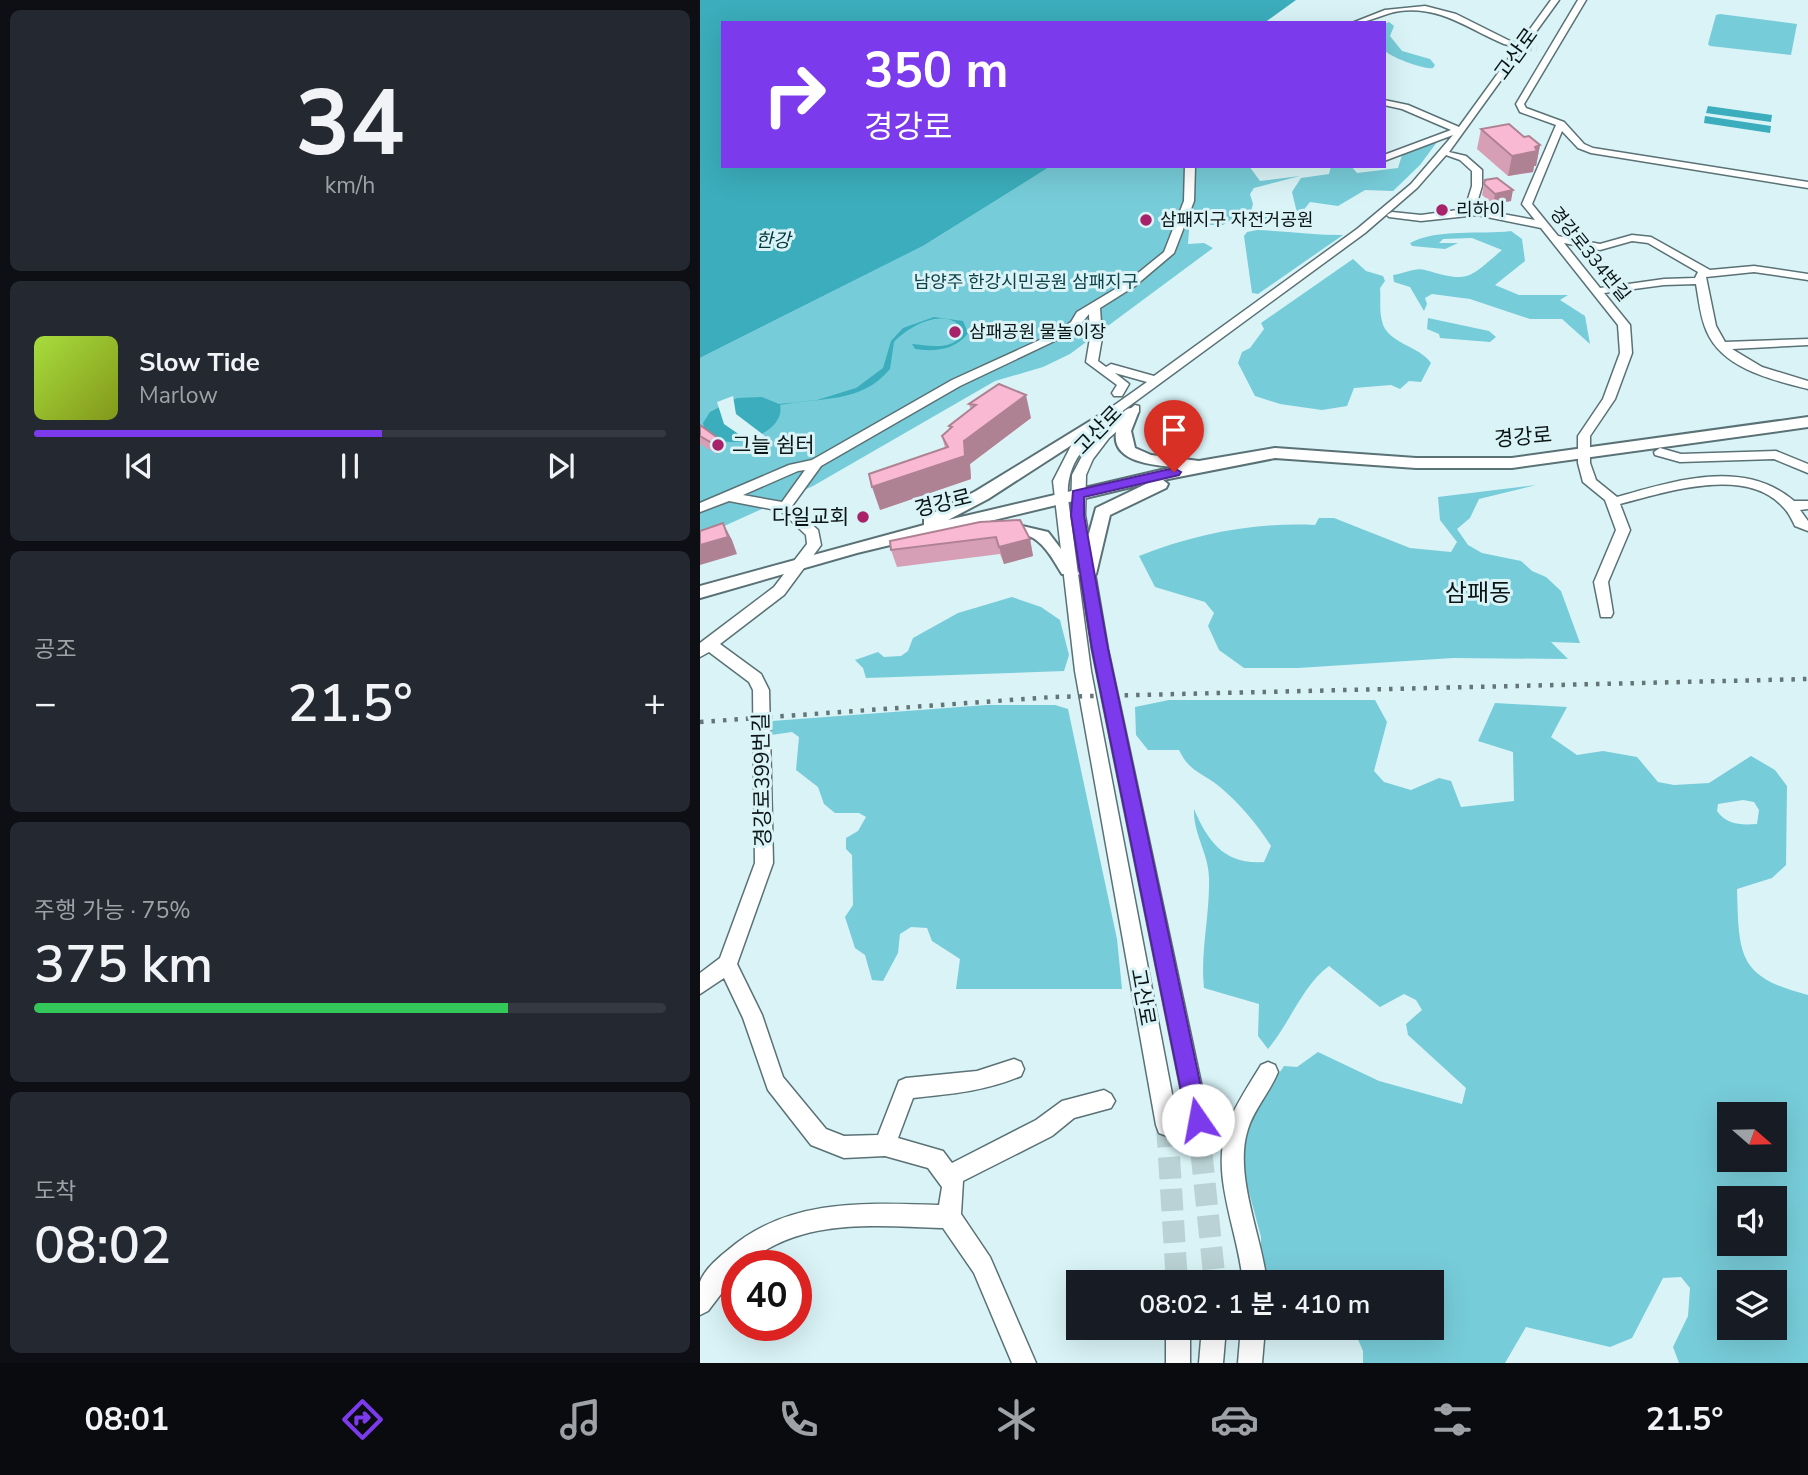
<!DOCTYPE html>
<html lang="ko">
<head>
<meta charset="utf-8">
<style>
  :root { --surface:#171b24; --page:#242831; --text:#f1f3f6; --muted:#9ea1a6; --line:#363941; --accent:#7c3aed }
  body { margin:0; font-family:"Nunito Sans","Noto Sans KR",sans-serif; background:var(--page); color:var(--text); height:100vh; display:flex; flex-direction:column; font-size:26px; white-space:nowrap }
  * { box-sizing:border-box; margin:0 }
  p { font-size:23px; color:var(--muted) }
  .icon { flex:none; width:38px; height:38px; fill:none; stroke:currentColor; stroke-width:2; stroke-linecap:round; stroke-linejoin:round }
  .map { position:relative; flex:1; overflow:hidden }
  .details { display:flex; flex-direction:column; gap:10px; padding:10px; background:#0d0f14; width:700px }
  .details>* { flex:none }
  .hud { position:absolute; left:21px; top:21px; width:665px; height:147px; border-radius:0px; box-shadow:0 7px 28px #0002; background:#7c3aed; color:#fff; overflow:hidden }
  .needle { width:46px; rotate:110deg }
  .buttons { position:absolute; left:1017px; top:1102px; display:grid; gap:14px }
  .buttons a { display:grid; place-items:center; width:70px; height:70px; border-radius:0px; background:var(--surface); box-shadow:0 7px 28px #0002; font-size:35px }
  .speed { position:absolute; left:21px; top:1250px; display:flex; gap:14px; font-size:35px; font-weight:700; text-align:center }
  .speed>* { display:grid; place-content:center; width:91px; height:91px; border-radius:50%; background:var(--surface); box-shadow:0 7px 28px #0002; line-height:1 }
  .speed .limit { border:10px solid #d22; background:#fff; color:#111 }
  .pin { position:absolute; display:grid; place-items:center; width:60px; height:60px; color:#fff; margin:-72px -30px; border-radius:50% 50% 50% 0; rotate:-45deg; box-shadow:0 0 7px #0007 }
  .pin .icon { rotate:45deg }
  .me { position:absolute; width:77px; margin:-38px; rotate:348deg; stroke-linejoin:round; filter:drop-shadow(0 0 5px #0008) }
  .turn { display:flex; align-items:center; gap:24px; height:147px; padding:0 28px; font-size:32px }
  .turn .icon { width:91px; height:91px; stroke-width:2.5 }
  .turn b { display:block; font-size:49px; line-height:60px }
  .big { font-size:52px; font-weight:600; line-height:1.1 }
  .details .tile { flex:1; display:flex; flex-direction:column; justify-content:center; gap:10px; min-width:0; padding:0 24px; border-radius:10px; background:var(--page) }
  .details .dial { align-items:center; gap:0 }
  .dial b { font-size:91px; line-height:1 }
  .song { display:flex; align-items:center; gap:21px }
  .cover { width:84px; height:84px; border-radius:10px; background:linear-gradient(135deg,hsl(80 70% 55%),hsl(70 70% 35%)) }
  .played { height:7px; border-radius:4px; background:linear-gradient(90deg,var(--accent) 55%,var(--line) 55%) }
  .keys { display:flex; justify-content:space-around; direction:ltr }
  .heat { display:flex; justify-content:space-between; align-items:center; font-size:38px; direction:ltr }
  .charge { height:10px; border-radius:5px; background:linear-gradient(90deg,#34c759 75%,var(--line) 0) }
  .trip { position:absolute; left:366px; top:1270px; width:378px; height:70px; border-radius:0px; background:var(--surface); box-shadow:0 7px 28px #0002; font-weight:600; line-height:70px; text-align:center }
  .dock { display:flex; height:112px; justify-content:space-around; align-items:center; background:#090b0e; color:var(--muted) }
  .dock .icon { width:49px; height:49px }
  .dock .selected { color:var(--accent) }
  .dock b { font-size:32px; color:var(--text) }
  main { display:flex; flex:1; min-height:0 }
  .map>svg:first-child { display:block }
  .green { fill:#77ccd9; fill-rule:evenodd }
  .water { fill:#3badbc }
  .pier { fill:#d9f3f7 }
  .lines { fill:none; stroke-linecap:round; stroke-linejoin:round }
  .minor-tunnel-far1 { stroke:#bad2d5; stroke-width:8; stroke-dasharray:8 4.5; stroke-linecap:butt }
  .minor-tunnel { stroke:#bad2d5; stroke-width:22; stroke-dasharray:22 10; stroke-linecap:butt }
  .minor-casing { stroke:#5a7175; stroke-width:3 }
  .major-casing { stroke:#5a7175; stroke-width:4 }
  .minor { fill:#fff; fill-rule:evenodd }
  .major { fill:#fff; fill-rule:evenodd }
  .rail { stroke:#647577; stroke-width:4.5; stroke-dasharray:3.5 8; stroke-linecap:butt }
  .wall { fill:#d79fb5 }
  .shaded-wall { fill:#af8293 }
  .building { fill:#fab9d2; stroke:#af8293; stroke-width:2 }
  .route { fill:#7c3aed; stroke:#51269a; stroke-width:2 }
  .poi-dot { fill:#a8226a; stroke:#d9f3f7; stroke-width:2.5 }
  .labels { text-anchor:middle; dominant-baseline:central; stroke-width:6; stroke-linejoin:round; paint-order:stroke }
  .far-poi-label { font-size:18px; fill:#0b1516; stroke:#d9f3f7; text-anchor:start }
  .far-street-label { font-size:18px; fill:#0b1516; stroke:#d9f3f7 }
  .far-park-label { font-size:18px; fill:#0d4047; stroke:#d9f3f7 }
  .far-water-label { font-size:19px; font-style:italic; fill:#00373d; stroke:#d9f3f7 }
  .street-label { font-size:21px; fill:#0b1516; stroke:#d9f3f7 }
  .poi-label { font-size:21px; fill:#0b1516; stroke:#d9f3f7; text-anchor:start }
  .quarter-label { font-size:24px; fill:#0b1516; stroke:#d9f3f7 }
</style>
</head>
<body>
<main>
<section class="details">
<div class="tile dial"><b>34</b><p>km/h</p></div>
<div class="tile">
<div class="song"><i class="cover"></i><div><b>Slow Tide</b><p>Marlow</p></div></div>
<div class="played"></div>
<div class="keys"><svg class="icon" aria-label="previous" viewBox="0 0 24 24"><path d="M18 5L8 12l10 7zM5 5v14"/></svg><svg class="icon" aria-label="pause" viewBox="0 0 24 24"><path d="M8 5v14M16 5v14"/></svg><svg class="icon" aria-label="next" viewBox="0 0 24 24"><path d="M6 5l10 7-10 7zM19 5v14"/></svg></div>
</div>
<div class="tile"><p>공조</p>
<div class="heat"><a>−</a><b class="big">21.5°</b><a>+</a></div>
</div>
<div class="tile"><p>주행 가능 · 75%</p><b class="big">375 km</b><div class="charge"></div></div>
<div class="tile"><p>도착</p><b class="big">08:02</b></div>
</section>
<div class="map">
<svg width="1108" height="1363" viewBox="0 0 1108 1363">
  <rect width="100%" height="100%" fill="#d9f3f7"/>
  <g class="green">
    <polygon points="1020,14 1097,24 1091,55 1010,46 1008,44 1016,15"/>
    <path d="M 689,22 L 694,26 L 690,36 L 702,51 L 730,59 L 735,65 L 733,68 C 724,70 691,57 685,51 L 684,24 Z"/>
    <polygon points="740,138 720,165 693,191 665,190 638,206 610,202 598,217 592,192 601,178 629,174 631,166 651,166 657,173 698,168 702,155"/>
    <polygon points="351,166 549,166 560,181 600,176 554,188 550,194 553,204 550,215 587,218 592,225 583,222 530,221 523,225 508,225 507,221 513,220 510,214 490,217 488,244 504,243 513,248 370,354 343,367 295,381 113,486 0,537 0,358 223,246"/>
    <path d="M 557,230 C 586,231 614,235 643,235 L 558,294 L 552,293 L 544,236 L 547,232 Z"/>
    <path d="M 811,231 L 822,239 L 825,261 L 795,285 L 819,295 L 868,295 L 860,300 L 885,316 L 890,344 L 862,319 L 830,319 L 770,299 L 732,294 L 725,298 L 727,304 L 724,311 L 710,287 L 694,282 L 693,275 C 703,274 716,267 725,270 C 769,283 768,279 802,250 L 772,238 L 743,239 L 739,243 L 758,243 L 745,249 L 712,246 L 710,243 C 738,228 780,235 811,231 Z"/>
    <path d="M 653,259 L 666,271 L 683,276 L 685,281 L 680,288 C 681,298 679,311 682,321 C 686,343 720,346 731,363 L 721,382 L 709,381 L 700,389 L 691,385 L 654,388 L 647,406 L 622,410 L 580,404 L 555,396 L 538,363 L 542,352 L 550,348 L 564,329 L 561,323 Z"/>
    <polygon points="728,318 789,331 796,337 790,342 740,338 739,334 727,329"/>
    <path d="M 836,485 L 779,499 L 770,518 L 757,529 L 768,545 L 782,553 L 821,561 L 832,571 L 846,577 L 861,591 L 880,643 L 851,642 L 868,659 L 753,658 L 598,668 L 544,668 L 519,650 L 508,626 L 514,613 L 505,602 L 455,587 L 439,556 C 494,534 556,522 615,525 L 619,518 L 634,518 L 710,548 L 751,552 L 757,542 L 740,520 L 738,497 Z"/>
    <polygon points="312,597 341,607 360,620 369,655 364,671 166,678 163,668 155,660 178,652 184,657 201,656 208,651 213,638 258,613"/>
    <path d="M 469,700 L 675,700 L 687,722 L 674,771 L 684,782 L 711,790 L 739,778 L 751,781 L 761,807 L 814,801 L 813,752 L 778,741 L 795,703 L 867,707 L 851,737 L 877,755 L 903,751 L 937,757 L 958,782 L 974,785 L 1009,783 L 1051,756 L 1075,770 L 1087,786 L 1086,865 L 1072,878 L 1037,889 C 1039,956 1038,977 1108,995 L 1108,1363 L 979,1363 L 973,1347 L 988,1316 L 990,1288 L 981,1277 L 963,1278 L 932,1338 L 910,1347 L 826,1327 L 805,1363 L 663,1363 L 663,1351 L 653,1328 L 732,1328 L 732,1283 L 561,1283 L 561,1237 L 539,1155 L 553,1111 L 584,1066 L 597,1067 L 618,1052 L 679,1081 L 762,1104 L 766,1088 L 708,1035 L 706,1024 L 722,1010 L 716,1000 L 704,994 L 680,1007 L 629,966 C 602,986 590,1023 568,1049 L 558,1036 L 559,1004 L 504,988 C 500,953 510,915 509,878 C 509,854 493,834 494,809 C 508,842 525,865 564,862 L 571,846 C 556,823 541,805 520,787 C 502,772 490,773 479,750 L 448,750 L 436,735 L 435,707 ZM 1043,800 L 1054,802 L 1059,810 L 1057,824 C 1040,825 1027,825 1017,811 L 1018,804 ZM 1029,1115 L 1074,1115 L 1074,1160 L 1029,1160 ZM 1029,1199 L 1074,1199 L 1074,1244 L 1029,1244 ZM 1029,1283 L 1074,1283 L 1074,1328 L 1029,1328 Z"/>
    <polygon points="287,705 355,705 368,709 417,939 422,989 256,989 260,959 232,941 227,928 211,927 200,934 198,953 183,981 172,980 165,955 155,948 145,917 153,905 152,855 146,849 146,838 158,831 166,817 159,813 135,813 124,804 118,787 96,770 99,737 92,732 71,735 72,721"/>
  </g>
  <g class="water">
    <polygon points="0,0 596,0 564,23 23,23 23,166 351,166 223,246 0,358"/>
    <polygon points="1008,106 1072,115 1071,122 1006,113"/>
    <polygon points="1005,116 1071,126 1070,133 1004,123"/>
    <path d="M 234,317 L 263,321 L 268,333 C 256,350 234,352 215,349 L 212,344 C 227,345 258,353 263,329 C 245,306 209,326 194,342 L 190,369 C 161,404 120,397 80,405 C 86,431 39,448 18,440 C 13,438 8,433 4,430 L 3,423 L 10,412 L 37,398 L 62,397 L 79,404 L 117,400 L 156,388 L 183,368 L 191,341 L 203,328 Z"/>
  </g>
  <polygon class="pier" points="33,396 36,414 65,436 50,442 24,424 17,402"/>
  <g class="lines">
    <polyline class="minor-tunnel-far1" points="812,44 837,48"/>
    <g class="minor-tunnel">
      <polyline points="498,1120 515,1283"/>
      <polyline points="467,1125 477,1283"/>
    </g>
    <defs>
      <g id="minor">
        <path d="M 851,0 L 859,0 L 749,152 L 766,156 L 782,170 L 782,186 L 775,209 L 835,220 L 822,204 L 856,125 L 820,112 L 816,104 L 878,0 L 886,0 L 824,104 L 826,108 L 864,122 L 884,144 L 893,148 L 1108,182 L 1108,188 L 891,153 L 878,148 L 862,131 L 832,204 L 858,236 L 900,244 L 932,235 L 951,237 L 1010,270 L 1054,266 L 1108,274 L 1108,280 L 1054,272 L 1006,277 L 1016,326 L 1025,342 L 1108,339 L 1108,345 L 1032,349 L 1062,367 L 1108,381 L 1108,389 C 1073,380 1023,369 1007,332 C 1000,317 999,300 996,284 L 964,285 L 904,293 L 930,325 L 932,353 L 915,399 L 890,436 L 890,463 L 896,480 L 917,497 C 974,481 1044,458 1094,501 L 1108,501 L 1108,509 L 1100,510 L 1108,521 L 1108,531 L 1095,526 C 1092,520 1089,513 1084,508 C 1047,465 967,492 920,504 L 930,530 L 908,582 L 913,613 L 911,617 L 901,617 L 894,582 L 916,530 L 905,500 L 883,482 L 878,463 L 878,436 L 903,399 L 920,353 L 918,325 L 841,228 L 777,215 L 721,221 L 689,217 L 687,215 L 692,212 L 721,215 L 765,209 L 772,186 L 772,171 L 760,160 L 746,155 L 717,188 L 665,233 L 417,415 C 391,439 365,460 368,499 L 391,671 L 478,1125 L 475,1133 L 467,1136 L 459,1133 L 456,1125 L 375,671 L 353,481 L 373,442 L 409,409 L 447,382 L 415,373 L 429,384 L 422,396 L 414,396 L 412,393 L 417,385 L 386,362 L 390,338 L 389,314 L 379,326 L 363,337 L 260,386 L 121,466 L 92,506 L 118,530 L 121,545 L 84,595 L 20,644 L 61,674 L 69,690 L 73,863 L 37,964 L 62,1015 L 83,1077 L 126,1129 L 144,1136 L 178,1135 L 199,1081 L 206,1078 L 277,1071 L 314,1059 L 321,1062 L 324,1069 L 321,1076 C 286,1091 251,1094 213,1098 L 198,1138 L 243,1151 L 252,1163 L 336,1120 L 362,1101 L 404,1090 L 411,1094 L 415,1101 L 411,1108 L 374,1118 L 352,1136 L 263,1181 L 261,1214 L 290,1257 L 336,1363 L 312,1363 L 274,1273 L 243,1228 C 175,1226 100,1217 45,1265 L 37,1265 L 37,1273 L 8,1311 L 0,1315 C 0,1305 0,1291 0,1282 C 4,1270 19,1257 28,1250 C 88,1198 165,1203 239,1205 L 242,1187 L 228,1168 L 185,1156 L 144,1158 L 111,1145 L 68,1090 L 43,1018 L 24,978 L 0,994 L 0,973 L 20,958 L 55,863 L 53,690 L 49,682 L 9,652 L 0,657 L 0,643 L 74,587 L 107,544 L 106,535 L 81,511 L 29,501 L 0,512 L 0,503 L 89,465 L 112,460 L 252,380 L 355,333 L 371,322 L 377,312 L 427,282 L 464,252 L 484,201 L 485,166 L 495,166 L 494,201 L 474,253 L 435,286 L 400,308 L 402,338 L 398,361 L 406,367 L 411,364 L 454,376 L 657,229 L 711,184 L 753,135 L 684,161 L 684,155 L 751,130 L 702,109 L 684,105 L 684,100 L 708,105 L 759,127 ZM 932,241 L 948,243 L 998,272 L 995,278 L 964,279 L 900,288 L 864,243 L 900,250 ZM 105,470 L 82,502 L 43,495 L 98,471 Z"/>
        <path d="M 725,6 L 756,14 L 816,44 L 812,46 L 804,44 C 768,29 741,6 700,11 C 684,13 669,23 652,23 L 685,10 Z"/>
        <polygon points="435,405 439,406 439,412 409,438 393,459 386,475 385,515 408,649 509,1120 506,1128 498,1131 490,1128 487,1120 392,649 371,515 372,475 381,458 401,432"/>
        <polygon points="960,448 981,454 1076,451 1108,464 1108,473 1074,459 980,462 955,455 954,452"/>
        <path d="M 568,1062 L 575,1065 L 578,1072 C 570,1092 554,1109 548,1129 C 533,1174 562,1236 567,1283 L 543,1283 C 539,1233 510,1176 527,1127 C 535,1105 549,1085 561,1065 Z"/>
        <rect x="466" y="1328" width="24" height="35"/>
        <polygon points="502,1328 526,1328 523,1363 499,1363"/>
        <polygon points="541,1328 565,1328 562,1363 538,1363"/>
      </g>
      <g id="major">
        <path d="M 413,407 L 421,412 L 418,415 L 288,499 L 248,520 L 474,467 C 450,465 405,461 418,425 C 421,417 421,411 430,408 L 438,413 L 431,431 L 435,448 L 451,455 L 499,461 L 575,448 L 716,458 L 812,458 L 1108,417 L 1108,427 L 812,468 L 716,468 L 575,458 L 463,480 L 468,484 L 466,488 L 410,515 L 396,574 L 387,580 L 378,574 L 396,508 L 448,483 L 157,553 L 0,598 L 0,586 L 224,525 L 224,518 L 276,491 Z"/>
        <path d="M 314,524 L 348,532 L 374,566 L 377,570 L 374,574 L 362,574 C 354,561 344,542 329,536 C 316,532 300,541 292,530 L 294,526 Z"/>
      </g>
    </defs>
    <use href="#minor" class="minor-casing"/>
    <use href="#major" class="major-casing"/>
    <use href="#minor" class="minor"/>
    <use href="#major" class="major"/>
    <polyline class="rail" points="0,722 353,697 1108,679"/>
  </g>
  <g class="wall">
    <polygon points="781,129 824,137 840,145 836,166 834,166 833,172 808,176 777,149"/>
    <polygon points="784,184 811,201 793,204 782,195"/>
    <polygon points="269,404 331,418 270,464 271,479 180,510 245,448 242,436 250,429 249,426 271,410"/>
    <polygon points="0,425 18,438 24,450 17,454 0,444"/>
    <polygon points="280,522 330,539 333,556 304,564 300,554 197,567 191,550"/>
  </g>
  <g class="shaded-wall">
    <polygon points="840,145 836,166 834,166 833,172 808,176 812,156"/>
    <polygon points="813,190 811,201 793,204 795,194"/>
    <polygon points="326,395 331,418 270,464 271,479 180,510 172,487 264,441"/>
    <polygon points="18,438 24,450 17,454 12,443"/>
    <polygon points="23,523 32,540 37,554 0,565 0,545"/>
    <polygon points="330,539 333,556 304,564 299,547"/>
  </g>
  <g class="building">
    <polygon points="809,124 824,137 829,136 840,145 835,147 837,151 812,156 781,129"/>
    <polygon points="797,178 813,190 795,194 784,184 785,180"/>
    <polygon points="299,384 326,395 264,441 265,456 172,487 169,474 248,447 242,436 252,427 249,426 276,405 269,404"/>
    <polygon points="0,425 18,438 12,443 0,436"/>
    <polygon points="320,520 330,539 299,547 296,537 191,550 190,541 280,522"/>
    <polygon points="23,523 28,537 0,545 0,531"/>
  </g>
  <polygon class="route" points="474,468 481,472 479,475 384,497 384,515 408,649 508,1120 505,1127 498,1130 490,1127 487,1120 392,649 371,515 373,491"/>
  <g class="poi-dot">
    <circle cx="742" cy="210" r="7"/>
    <circle cx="446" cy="220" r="7"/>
    <circle cx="255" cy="332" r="7"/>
    <circle cx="18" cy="445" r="7"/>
    <circle cx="163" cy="517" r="7"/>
  </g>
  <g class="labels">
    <g class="far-poi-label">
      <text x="756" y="210">리하이</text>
      <text x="460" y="220">삼패지구 자전거공원</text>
      <text x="269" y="332">삼패공원 물놀이장</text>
    </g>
    <g class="far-street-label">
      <text transform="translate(890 254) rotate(51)">경강로334번길</text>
    </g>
    <g class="far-park-label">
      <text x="326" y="282">남양주 한강시민공원 삼패지구</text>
    </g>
    <g class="far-water-label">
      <text x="73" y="241">한강</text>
    </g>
    <g class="street-label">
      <text transform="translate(816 54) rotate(-54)">고산로</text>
      <text transform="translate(398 430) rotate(-46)">고산로</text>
      <text transform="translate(823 437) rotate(-5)">경강로</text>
      <text transform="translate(243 503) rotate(-14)">경강로</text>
      <text transform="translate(62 780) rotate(-91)">경강로399번길</text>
      <text transform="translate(443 997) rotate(80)">고산로</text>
    </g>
    <g class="poi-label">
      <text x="32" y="445">그늘 쉼터</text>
      <text x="149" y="517" text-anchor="end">다일교회</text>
    </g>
    <g class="quarter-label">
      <text x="778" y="593">삼패동</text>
    </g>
  </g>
</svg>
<div class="buttons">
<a><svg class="needle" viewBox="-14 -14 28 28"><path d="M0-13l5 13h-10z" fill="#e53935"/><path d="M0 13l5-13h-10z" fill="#9ea1a6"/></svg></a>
<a><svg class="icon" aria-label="sound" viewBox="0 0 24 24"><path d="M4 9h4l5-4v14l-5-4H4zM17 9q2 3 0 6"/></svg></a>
<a><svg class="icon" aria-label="layers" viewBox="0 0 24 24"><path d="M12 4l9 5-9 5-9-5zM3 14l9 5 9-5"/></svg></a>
</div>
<div class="speed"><div class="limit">40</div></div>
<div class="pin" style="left:474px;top:472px;background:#d93025"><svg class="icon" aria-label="arrive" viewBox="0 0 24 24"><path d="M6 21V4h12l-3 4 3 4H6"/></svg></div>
<svg class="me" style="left:498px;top:1120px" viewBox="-20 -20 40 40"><circle r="19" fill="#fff"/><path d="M0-13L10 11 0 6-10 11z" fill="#7c3aed"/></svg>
<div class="trip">08:02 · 1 분 · 410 m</div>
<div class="hud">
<div class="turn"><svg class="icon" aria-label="right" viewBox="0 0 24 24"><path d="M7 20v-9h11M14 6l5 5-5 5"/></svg><div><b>350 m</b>경강로</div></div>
</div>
</div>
</main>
<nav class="dock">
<b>08:01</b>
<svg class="icon selected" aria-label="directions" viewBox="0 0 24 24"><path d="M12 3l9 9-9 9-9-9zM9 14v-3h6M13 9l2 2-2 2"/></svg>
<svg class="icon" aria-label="music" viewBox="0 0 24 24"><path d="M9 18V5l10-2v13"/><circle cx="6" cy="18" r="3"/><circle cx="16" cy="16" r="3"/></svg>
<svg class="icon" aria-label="phone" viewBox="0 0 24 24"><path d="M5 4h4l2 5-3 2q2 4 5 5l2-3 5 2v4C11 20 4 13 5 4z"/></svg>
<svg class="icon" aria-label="climate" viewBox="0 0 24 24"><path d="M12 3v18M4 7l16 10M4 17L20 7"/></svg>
<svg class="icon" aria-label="car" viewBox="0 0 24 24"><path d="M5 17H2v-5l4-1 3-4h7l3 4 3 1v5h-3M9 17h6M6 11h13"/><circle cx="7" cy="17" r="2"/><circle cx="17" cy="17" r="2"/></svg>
<svg class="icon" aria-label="filters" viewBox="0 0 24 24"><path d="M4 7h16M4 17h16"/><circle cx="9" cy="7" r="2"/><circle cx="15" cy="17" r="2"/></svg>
<b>21.5°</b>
</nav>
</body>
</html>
